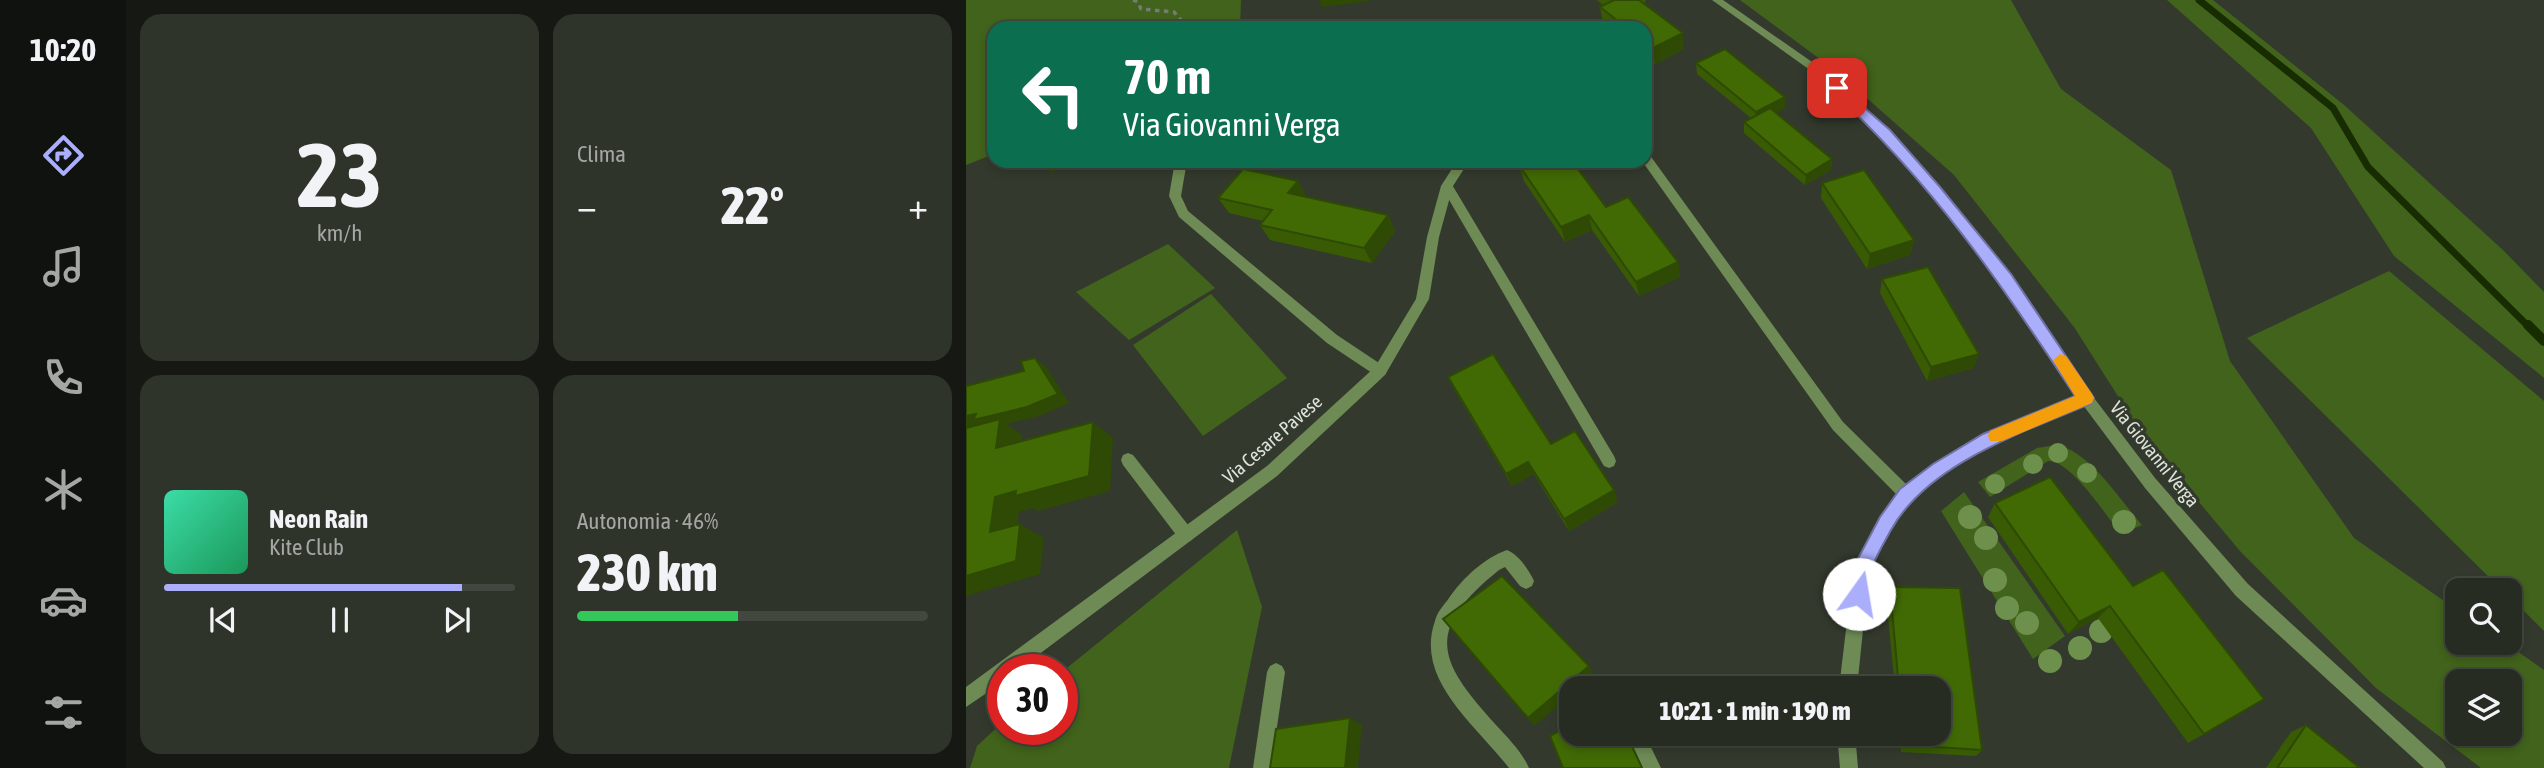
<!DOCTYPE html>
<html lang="it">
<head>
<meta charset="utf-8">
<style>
  :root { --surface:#262c22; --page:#2e342a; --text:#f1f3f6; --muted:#a4a7a5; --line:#424840; --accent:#abaffb }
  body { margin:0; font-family:"Asap Condensed",sans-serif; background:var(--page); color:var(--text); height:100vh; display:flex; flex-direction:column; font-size:26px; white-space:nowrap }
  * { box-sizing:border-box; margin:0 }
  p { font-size:23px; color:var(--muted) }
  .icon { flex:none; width:38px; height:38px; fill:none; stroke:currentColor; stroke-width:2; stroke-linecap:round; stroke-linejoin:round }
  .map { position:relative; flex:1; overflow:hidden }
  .drawer { display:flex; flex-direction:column; gap:14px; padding:14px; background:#151813; width:840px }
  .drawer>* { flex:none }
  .guide { position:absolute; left:21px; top:21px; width:665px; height:147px; border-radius:21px; box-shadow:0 4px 10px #0003,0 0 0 2px var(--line); background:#0b6e4f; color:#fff; overflow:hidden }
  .tools { position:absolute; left:1479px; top:578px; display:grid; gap:14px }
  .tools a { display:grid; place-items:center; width:77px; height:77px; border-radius:14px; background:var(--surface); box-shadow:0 4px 10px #0003,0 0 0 2px var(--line); font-size:35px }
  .speed { position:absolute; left:21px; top:654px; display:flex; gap:14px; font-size:35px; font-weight:700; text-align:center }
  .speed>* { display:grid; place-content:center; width:91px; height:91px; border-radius:50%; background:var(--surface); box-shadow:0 4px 10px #0003,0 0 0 2px var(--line); line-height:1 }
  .speed .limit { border:10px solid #d22; background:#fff; color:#111 }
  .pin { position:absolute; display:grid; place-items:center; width:60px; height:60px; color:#fff; margin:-30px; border-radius:14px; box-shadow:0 4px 10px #0006 }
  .me { position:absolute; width:77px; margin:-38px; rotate:13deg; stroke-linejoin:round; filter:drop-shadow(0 0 5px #0008) }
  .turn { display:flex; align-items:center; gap:24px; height:147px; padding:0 21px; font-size:32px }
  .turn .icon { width:91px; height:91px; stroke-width:2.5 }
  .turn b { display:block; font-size:49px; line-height:60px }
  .big { font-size:52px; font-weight:800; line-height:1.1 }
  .drawer .tile { flex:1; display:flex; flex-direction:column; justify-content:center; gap:10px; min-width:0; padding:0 24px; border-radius:21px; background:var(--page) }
  .drawer .dial { align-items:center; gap:0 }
  .dial b { font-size:91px; line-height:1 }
  .song { display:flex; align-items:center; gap:21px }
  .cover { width:84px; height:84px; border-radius:10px; background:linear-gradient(135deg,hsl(160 70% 55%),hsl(150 70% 35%)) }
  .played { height:7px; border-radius:4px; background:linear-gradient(90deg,var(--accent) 85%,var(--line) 85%) }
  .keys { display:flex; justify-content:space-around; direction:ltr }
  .heat { display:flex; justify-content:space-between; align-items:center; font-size:38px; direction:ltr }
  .charge { height:10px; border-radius:5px; background:linear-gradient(90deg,#34c759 46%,var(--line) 0) }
  .drawer .tiles { flex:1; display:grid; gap:14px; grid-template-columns:repeat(2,1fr) }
  .trip { position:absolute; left:593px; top:676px; width:392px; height:70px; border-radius:21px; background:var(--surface); box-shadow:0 4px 10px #0003,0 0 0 2px var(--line); font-weight:800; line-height:70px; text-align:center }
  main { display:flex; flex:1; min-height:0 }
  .tab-bar { display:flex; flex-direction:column; width:126px; justify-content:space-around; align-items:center; background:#0f120e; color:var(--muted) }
  .tab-bar .icon { width:49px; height:49px }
  .tab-bar .active { color:var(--accent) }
  .tab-bar b { font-size:32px; color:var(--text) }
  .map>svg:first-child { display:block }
  .green { fill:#41631b; fill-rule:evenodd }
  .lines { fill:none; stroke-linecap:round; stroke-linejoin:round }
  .stream-far1 { stroke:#172c00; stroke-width:7 }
  .stream { stroke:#172c00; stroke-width:10 }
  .path { stroke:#767c71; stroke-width:3.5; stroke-dasharray:4.5 4.5; stroke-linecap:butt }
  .service { fill:#6e8b55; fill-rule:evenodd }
  .minor { fill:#6e8b55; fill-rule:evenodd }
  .tree { fill:#6d904c }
  .wall { fill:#385b04 }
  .shaded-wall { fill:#2e4a04 }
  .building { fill:#416a05; stroke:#2e4a04; stroke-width:2 }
  .route { fill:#abaffb; stroke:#6f72a3; stroke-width:2 }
  .slow { fill:#f59e0b }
  .labels { text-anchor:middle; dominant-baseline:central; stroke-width:7; stroke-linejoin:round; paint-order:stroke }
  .street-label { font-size:19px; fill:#dee3db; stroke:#333a2d }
</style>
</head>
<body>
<main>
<nav class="tab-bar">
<b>10:20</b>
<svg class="icon active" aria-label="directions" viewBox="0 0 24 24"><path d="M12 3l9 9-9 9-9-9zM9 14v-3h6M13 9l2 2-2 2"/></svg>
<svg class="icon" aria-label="music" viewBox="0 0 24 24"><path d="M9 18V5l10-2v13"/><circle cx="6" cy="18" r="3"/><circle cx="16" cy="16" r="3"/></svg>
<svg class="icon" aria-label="phone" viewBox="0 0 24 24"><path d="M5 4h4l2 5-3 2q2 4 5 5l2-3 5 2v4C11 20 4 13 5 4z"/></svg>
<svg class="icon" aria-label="climate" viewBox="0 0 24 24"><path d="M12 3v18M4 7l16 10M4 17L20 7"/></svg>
<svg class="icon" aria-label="car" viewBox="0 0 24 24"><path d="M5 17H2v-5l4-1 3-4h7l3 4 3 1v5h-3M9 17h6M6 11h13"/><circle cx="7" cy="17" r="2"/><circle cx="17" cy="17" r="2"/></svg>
<svg class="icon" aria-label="filters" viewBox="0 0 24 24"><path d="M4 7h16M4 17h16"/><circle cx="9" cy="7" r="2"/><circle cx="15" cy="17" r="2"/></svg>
</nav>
<section class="drawer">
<div class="tiles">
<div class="tile dial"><b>23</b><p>km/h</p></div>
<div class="tile"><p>Clima</p>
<div class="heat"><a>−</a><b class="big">22°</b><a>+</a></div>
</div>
<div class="tile">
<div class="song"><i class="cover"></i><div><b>Neon Rain</b><p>Kite Club</p></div></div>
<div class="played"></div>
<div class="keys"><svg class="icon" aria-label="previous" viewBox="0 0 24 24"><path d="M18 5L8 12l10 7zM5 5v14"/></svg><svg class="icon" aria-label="pause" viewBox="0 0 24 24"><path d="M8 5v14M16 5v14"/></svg><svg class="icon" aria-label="next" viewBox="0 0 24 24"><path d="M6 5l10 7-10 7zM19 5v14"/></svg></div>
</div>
<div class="tile"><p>Autonomia · 46%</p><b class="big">230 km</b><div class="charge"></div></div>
</div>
</section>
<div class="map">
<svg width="1578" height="768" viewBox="0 0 1578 768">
  <rect width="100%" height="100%" fill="#333a2d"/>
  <g class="green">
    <polygon points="0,0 275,0 274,28 28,28 28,154 0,165"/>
    <path d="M 774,0 L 1045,0 L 1095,89 L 1205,170 L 1264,361 L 1388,538 L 1491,610 L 1491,642 L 1538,642 L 1578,670 L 1578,768 L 1515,768 L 1410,688 L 1274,551 L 1176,434 L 1108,327 L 988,175 L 870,71 ZM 1491,681 L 1544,681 L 1544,733 L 1491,733 Z"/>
    <polygon points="1201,0 1247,0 1377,104 1538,251 1578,292 1578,378 1428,256 1345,128"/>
    <polygon points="202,244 249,288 163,340 110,292"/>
    <polygon points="1423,271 1578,401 1578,631 1544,597 1544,590 1536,590 1281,338"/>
    <polygon points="245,294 321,378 237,436 167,345"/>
    <path d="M 1090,445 C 1123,450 1154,500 1176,525 L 1155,534 C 1140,516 1105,460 1082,461 L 1024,497 L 1012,482 L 1071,448 Z"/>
    <polygon points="998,492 1099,636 1067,659 975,511"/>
    <polygon points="271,530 296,607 263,768 4,768 11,746 37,722 37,730 96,730 96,672"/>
  </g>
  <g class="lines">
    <polyline class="stream-far1" points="1233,0 1367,108 1402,167 1563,327"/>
    <polyline class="stream" points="1562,325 1578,341"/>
    <polyline class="path" points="167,0 172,2 175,9 208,12 222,28"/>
    <g class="service">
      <polygon points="209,161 221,161 215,196 222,211 371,335 419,367 421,371 419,375 409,375 361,343 213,217 203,196"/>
      <polygon points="481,182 485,183 648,456 650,461 648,466 643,468 638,466 475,186"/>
      <polygon points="162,453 167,455 226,530 228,535 226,540 220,542 214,540 157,465 155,460 157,455"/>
      <path d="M 541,550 C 552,554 563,570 568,581 L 566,586 L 560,589 L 554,586 L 539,567 L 533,570 C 457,631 472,661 530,725 C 542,738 556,752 563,768 L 543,768 C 511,726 448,680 469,621 C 471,612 478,605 483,598 C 497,578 518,558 541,550 Z"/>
      <polygon points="310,663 316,666 319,672 305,768 287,768 301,672 304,666"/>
      <polygon points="660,733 678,733 695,768 677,768"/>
    </g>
    <g class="minor">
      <polygon points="746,0 757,0 859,71 924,130 1045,275 1125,394 1189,478 1282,584 1477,762 1480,768 1458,768 1270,596 1179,488 1117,405 1028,443 978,474 945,499 925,527 903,572 891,688 873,688 887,571 915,517 931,495 867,430 676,161 679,161 679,153 683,154 877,422 941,485 968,464 1018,435 1111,396 1035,281 916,136 851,75"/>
      <polygon points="491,161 503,161 487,186 473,237 463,299 419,375 311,476 52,670 37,670 37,682 0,707 0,687 301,466 409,367 450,299 461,237 475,186"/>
      <polygon points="871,733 889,733 892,768 874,768"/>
    </g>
  </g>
  <g class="tree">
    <circle cx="1092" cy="453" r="10"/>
    <circle cx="1067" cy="464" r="10"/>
    <circle cx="1121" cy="473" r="10"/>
    <circle cx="1029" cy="484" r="10"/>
    <circle cx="1004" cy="517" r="12"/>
    <circle cx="1158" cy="522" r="12"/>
    <circle cx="1020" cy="538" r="12"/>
    <circle cx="1029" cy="580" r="12"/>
    <circle cx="1041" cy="608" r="12"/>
    <circle cx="1061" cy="623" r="12"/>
    <circle cx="1135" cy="631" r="12"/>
    <circle cx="1114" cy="648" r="12"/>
    <circle cx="1084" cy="661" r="12"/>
  </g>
  <g class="wall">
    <polygon points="631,0 679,0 680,2 677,3 718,49 689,64 679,56 679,28 643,28 637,23 634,7 637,5"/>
    <polygon points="730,63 819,97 819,108 809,112 866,159 865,170 839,185 778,133 778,122 785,118 731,74"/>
    <polygon points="553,165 640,207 712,262 714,277 673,296 626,230 599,242 558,181"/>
    <polygon points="332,181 340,197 422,215 429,231 406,263 304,240 294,225 297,221 263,213 252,198"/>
    <polygon points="856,183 948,240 944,255 901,269 855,198"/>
    <polygon points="916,279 1008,368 961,381 914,293"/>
    <polygon points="482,377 585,444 652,502 603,531 568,474 546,486 489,391"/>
    <polygon points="1029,503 1167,586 1238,734 1222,743 1132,618 1102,634 1022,517"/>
    <polygon points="924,587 1016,750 1010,756 935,752 933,733 973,733 973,688 929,688 920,597"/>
    <polygon points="1340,725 1394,768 1300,768 1325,732"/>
  </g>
  <g class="shaded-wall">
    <polygon points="353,0 403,0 403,1 356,7"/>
    <polygon points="717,33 718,49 689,64 687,48"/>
    <polygon points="819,97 819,108 790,123 790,112"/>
    <polygon points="866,159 865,170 839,185 840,175"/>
    <polygon points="75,161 112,161 85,173"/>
    <polygon points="140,161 159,161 145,167"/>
    <polygon points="332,181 341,197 332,209 322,193"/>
    <polygon points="422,215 429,231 406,263 398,248"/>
    <polygon points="623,215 626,230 599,242 595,227"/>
    <polygon points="948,240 944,255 901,269 904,254"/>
    <polygon points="712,262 714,277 673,296 670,282"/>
    <polygon points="1013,354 1008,368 961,381 965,367"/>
    <polygon points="69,358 81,368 103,403 73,416 41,424 56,435 53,464 0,428 0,416 10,414 15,418"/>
    <polygon points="127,422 147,438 144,491 72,511 67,508 53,512 49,546 24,532 29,497"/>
    <polygon points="562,462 568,474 546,486 540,474"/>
    <polygon points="648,490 652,502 603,531 598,519"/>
    <polygon points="54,524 78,538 74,574 0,596 0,576"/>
    <polygon points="1144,606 1132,618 1102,634 1113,622"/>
    <polygon points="623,666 628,675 613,688 606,688 606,694 568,726 562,718"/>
    <polygon points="384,718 396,725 392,768 379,768"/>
  </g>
  <g class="building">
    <polygon points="648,0 673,0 717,33 687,48 679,42 679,28 661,28 634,7"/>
    <polygon points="358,25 358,28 336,28"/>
    <polygon points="759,49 819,97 790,112 730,63"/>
    <polygon points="804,108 866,159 840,175 778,122"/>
    <polygon points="563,161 606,161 640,207 662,197 712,262 670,282 623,215 595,227 553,165"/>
    <polygon points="277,169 332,181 322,193 422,215 398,248 294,225 306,210 252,198"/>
    <polygon points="898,170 948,240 904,254 856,183"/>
    <polygon points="962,267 1013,354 965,367 916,279"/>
    <polygon points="527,354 585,444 609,431 648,490 598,519 562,462 540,474 482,377"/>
    <polygon points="69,358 92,394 61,407 7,420 10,414 0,416 0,386 58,371 55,361"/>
    <polygon points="34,419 30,448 127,422 123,476 49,496 50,491 29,497 24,532 54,524 50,561 0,576 0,428"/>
    <polygon points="1084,477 1167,586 1197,570 1298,699 1238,734 1144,606 1113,622 1029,503"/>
    <polygon points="536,576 623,666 562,718 477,619"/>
    <polygon points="924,587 994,588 1016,750 939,745 938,733 973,733 973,688 933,688"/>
    <polygon points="384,718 379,768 304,768 310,729"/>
    <polygon points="606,724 606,733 660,733 676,768 597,768 584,736"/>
    <polygon points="1340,725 1394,768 1311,768"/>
  </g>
  <path class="route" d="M 871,84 L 924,130 L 974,187 L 1045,274 L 1128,398 L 1126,403 C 1058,432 962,463 925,530 C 918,543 907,560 904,574 C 902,583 903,592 899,600 L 893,603 L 886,600 L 884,594 L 886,570 L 914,517 L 934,489 L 967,464 L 1017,434 L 1109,396 C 1035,283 966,183 866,91 L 865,88 Z"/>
  <polygon class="slow" points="1094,354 1100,356 1126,394 1128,398 1126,403 1036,441 1024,441 1022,436 1024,431 1109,396 1087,360"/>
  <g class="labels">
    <g class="street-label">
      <text transform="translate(306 439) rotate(-41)">Via Cesare Pavese</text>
      <text transform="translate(1189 454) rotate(51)">Via Giovanni Verga</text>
    </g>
  </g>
</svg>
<div class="tools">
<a><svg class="icon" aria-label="search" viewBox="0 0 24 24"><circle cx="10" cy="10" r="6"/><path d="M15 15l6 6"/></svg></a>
<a><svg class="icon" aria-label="layers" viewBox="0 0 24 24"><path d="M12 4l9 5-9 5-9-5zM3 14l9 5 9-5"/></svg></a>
</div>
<div class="speed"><div class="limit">30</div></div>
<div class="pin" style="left:871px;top:88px;background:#d93025"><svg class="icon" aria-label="arrive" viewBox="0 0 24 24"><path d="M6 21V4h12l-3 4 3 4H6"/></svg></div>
<svg class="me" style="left:893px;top:594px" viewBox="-20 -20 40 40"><circle r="19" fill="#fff"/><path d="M0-13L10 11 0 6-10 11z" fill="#abaffb"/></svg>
<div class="trip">10:21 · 1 min · 190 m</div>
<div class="guide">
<div class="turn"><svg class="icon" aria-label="left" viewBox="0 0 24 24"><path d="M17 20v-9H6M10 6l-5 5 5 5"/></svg><div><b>70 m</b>Via Giovanni Verga</div></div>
</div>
</div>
</main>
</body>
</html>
